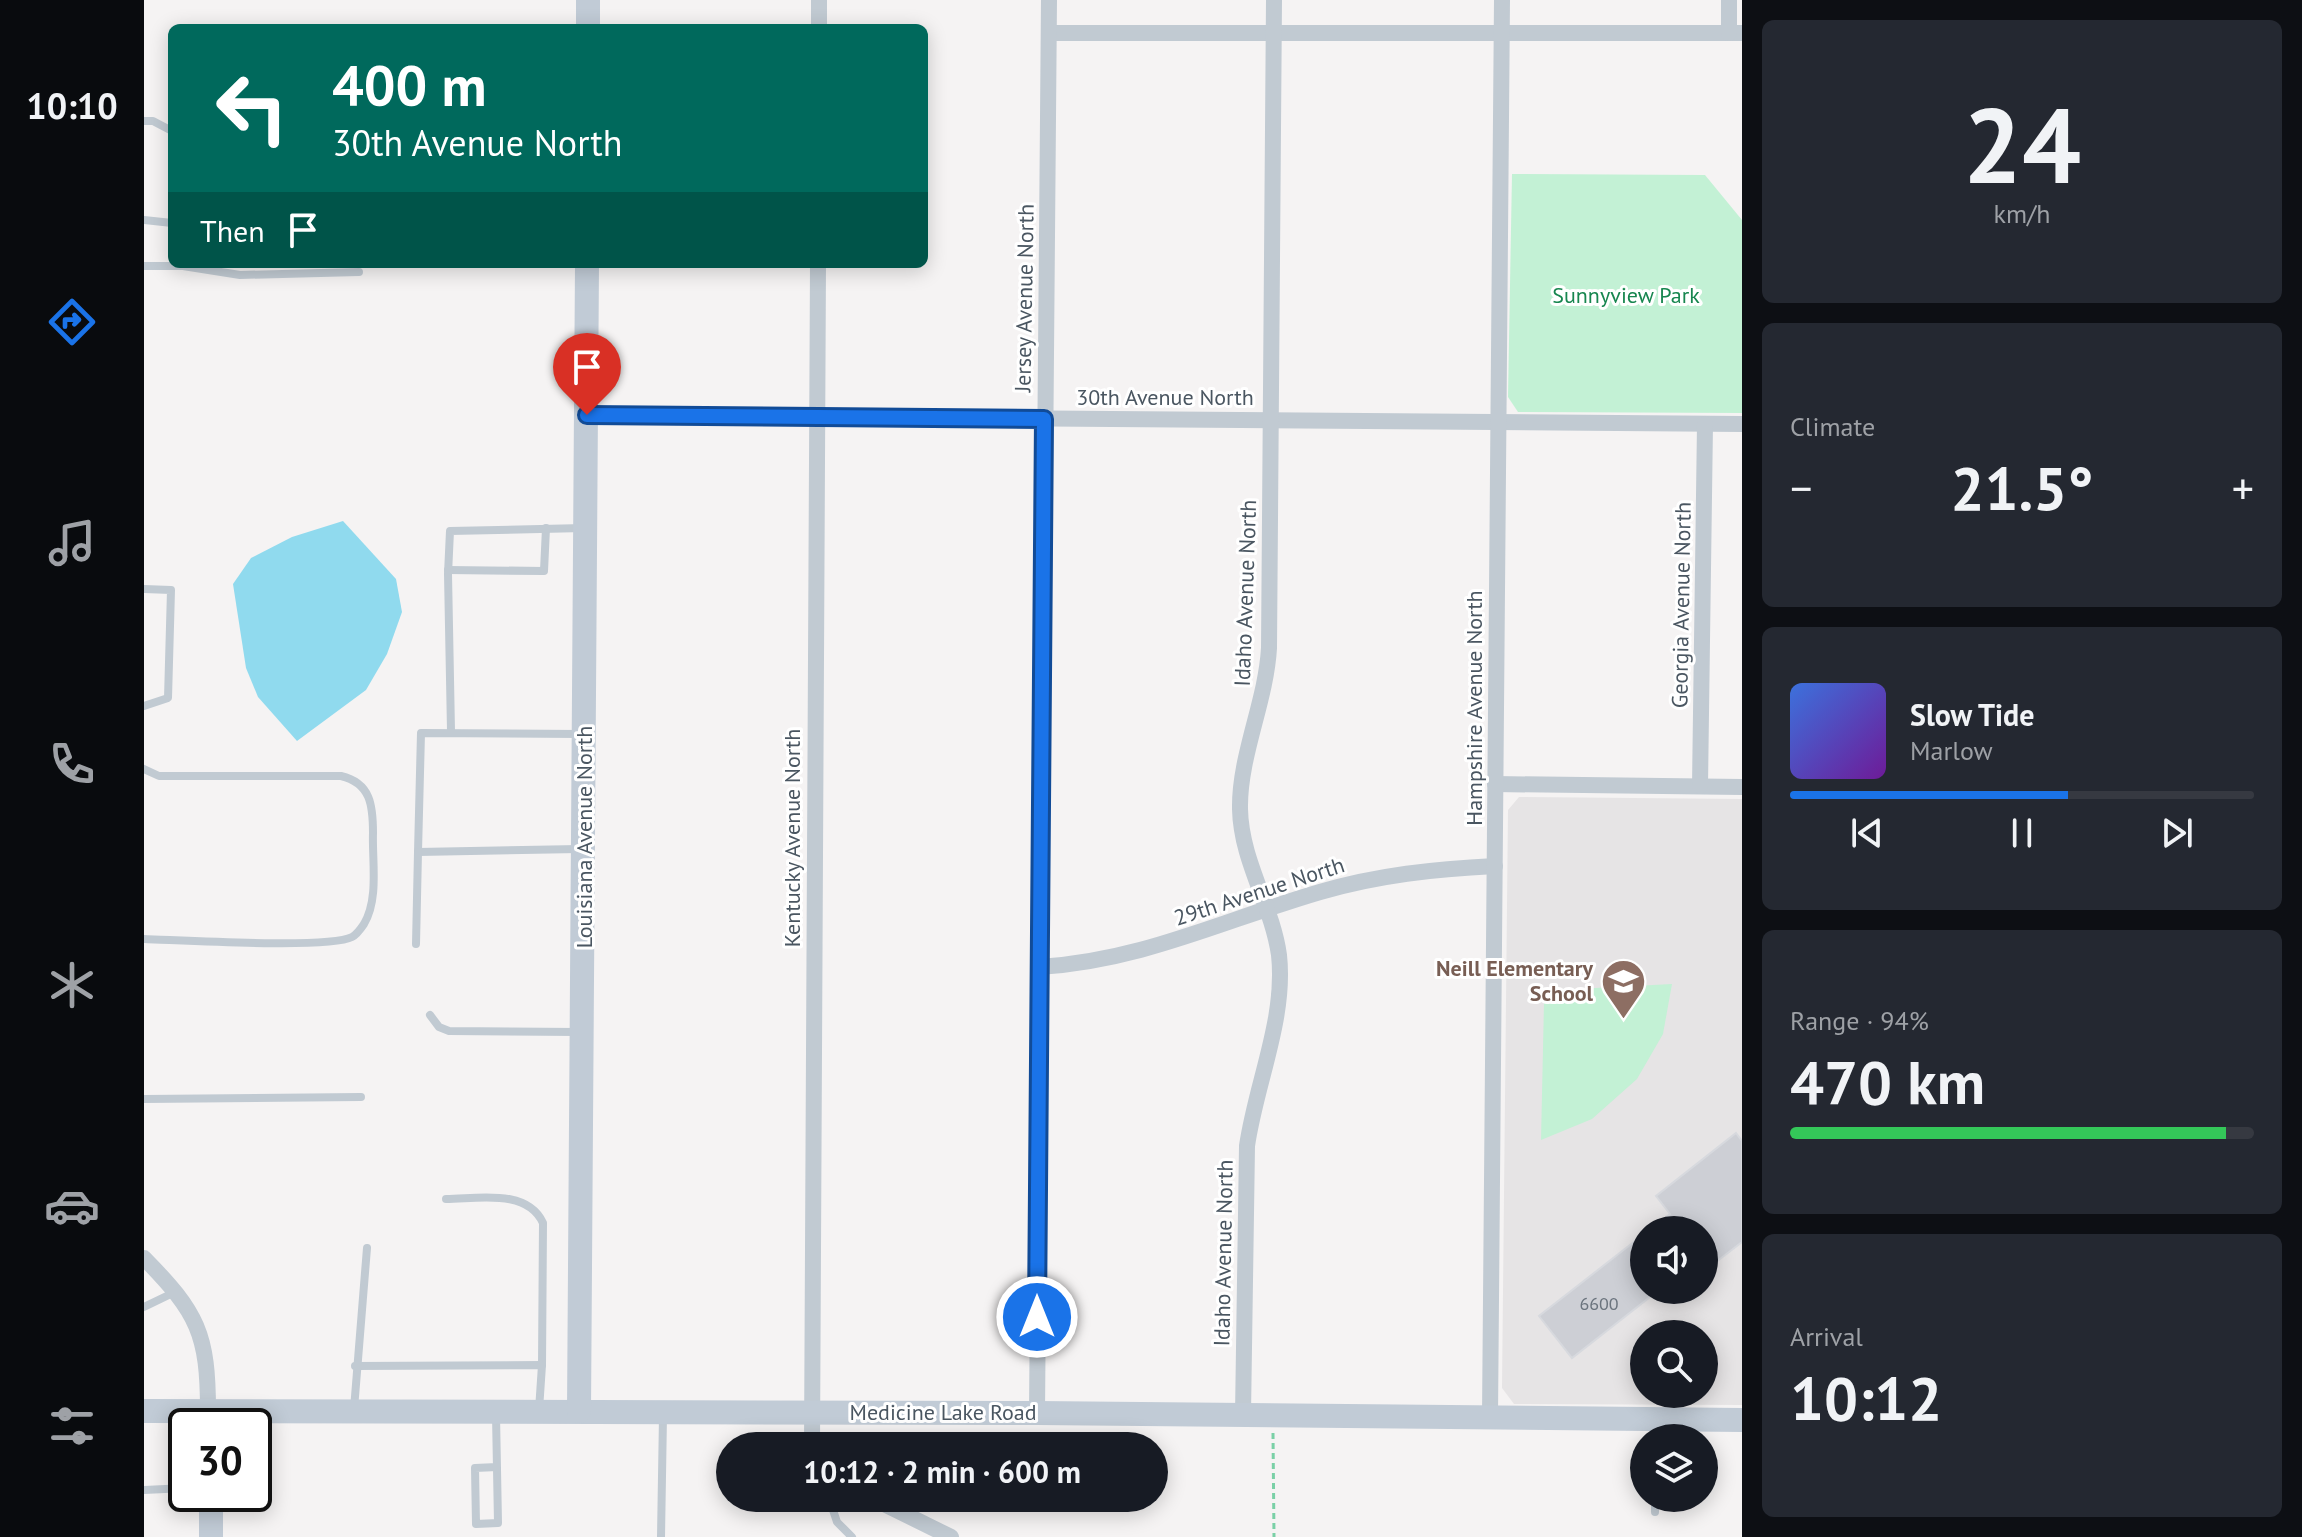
<!DOCTYPE html>
<html lang="en">
<head>
<meta charset="utf-8">
<style>
  :root { --surface:#171b24; --page:#242831; --text:#f1f3f6; --muted:#9ea1a6; --line:#363941; --accent:#1a73e8 }
  body { margin:0; font-family:"PT Sans",sans-serif; background:var(--page); color:var(--text); height:100vh; display:flex; flex-direction:column; font-size:30px; white-space:nowrap }
  * { box-sizing:border-box; margin:0 }
  p { font-size:26px; color:var(--muted) }
  .icon { flex:none; width:44px; height:44px; fill:none; stroke:currentColor; stroke-width:2; stroke-linecap:round; stroke-linejoin:round }
  .map { position:relative; flex:1; overflow:hidden }
  .side { display:flex; flex-direction:column; gap:20px; padding:20px; background:#0d0f14; width:560px }
  .side>* { flex:none }
  .banner { position:absolute; left:24px; top:24px; width:760px; height:244px; border-radius:12px; box-shadow:0 4px 20px #0003; background:#00695c; color:#fff; overflow:hidden }
  .controls { position:absolute; left:1486px; top:1216px; display:grid; gap:16px }
  .controls a { display:grid; place-items:center; width:88px; height:88px; border-radius:50%; background:var(--surface); box-shadow:0 4px 20px #0003; font-size:40px }
  .speed { position:absolute; left:24px; top:1408px; display:flex; gap:16px; font-size:40px; font-weight:700; text-align:center }
  .speed>* { display:grid; place-content:center; width:104px; height:104px; border-radius:50%; background:var(--surface); box-shadow:0 4px 20px #0003; line-height:1 }
  .speed .limit { border:4px solid #111; border-radius:12px; background:#fff; color:#111 }
  .pin { position:absolute; display:grid; place-items:center; width:68px; height:68px; color:#fff; margin:-82px -34px; border-radius:50% 50% 50% 0; rotate:-45deg; box-shadow:0 0 8px #0007 }
  .pin .icon { rotate:45deg }
  .me { position:absolute; width:88px; margin:-44px; rotate:0deg; stroke-linejoin:round; filter:drop-shadow(0 0 6px #0008) }
  .turn { display:flex; align-items:center; gap:28px; height:168px; padding:0 32px; font-size:36px }
  .turn .icon { width:104px; height:104px; stroke-width:2.5 }
  .turn b { display:block; font-size:56px; line-height:68px }
  .then { display:flex; align-items:center; height:76px; padding:0 32px; background:#0003; gap:16px; font-size:30px }
  .big { font-size:60px; font-weight:700; line-height:1.1 }
  .side .card { flex:1; display:flex; flex-direction:column; justify-content:center; gap:12px; min-width:0; padding:0 28px; border-radius:12px; background:var(--page) }
  .side .dial { align-items:center; gap:0 }
  .dial b { font-size:104px; line-height:1 }
  .song { display:flex; align-items:center; gap:24px }
  .cover { width:96px; height:96px; border-radius:12px; background:linear-gradient(135deg,hsl(220 70% 55%),hsl(280 70% 35%)) }
  .played { height:8px; border-radius:4px; background:linear-gradient(90deg,var(--accent) 60%,var(--line) 60%) }
  .keys { display:flex; justify-content:space-around; direction:ltr }
  .heat { display:flex; justify-content:space-between; align-items:center; font-size:44px; direction:ltr }
  .charge { height:12px; border-radius:6px; background:linear-gradient(90deg,#34c759 94%,var(--line) 0) }
  .trip { position:absolute; left:572px; top:1432px; width:452px; height:80px; border-radius:40px; background:var(--surface); box-shadow:0 4px 20px #0003; font-weight:700; line-height:80px; text-align:center }
  main { display:flex; flex:1; min-height:0 }
  .dock { display:flex; flex-direction:column; width:144px; justify-content:space-around; align-items:center; background:#090b0e; color:var(--muted) }
  .dock .icon { width:56px; height:56px }
  .dock .on { color:var(--accent) }
  .dock b { font-size:36px; color:var(--text) }
  .map>svg:first-child { display:block }
  .education { fill:#e6e4e5; fill-rule:evenodd }
  .green { fill:#c3f1d5 }
  .water { fill:#90daee }
  .building { fill:#cdcfd5; stroke:#d7d9de; stroke-width:2 }
  .lines { fill:none; stroke-linecap:round; stroke-linejoin:round }
  .path { stroke:#7ad0a6; stroke-width:3; stroke-dasharray:6 4; stroke-linecap:butt }
  .lane { stroke:#c1cad2; stroke-width:8 }
  .street { stroke:#c1cad2; stroke-width:16 }
  .secondary { stroke:#c1cbd6; stroke-width:24 }
  .route-casing { stroke:#114b97; stroke-width:20 }
  .route { stroke:#1a73e8; stroke-width:14 }
  .labels { text-anchor:middle; dominant-baseline:central; stroke-width:6; stroke-linejoin:round; paint-order:stroke }
  .number-label { font-size:18px; fill:#6b747e }
  .park-label { font-size:22px; fill:#17864f; stroke:#fff }
  .street-label { font-size:22px; fill:#4a5661; stroke:#fff }
  .education-label { font-size:22px; font-weight:bold; fill:#785e54; stroke:#fff; text-anchor:end }
</style>
</head>
<body>
<main>
<nav class="dock">
<b>10:10</b>
<svg class="icon on" aria-label="directions" viewBox="0 0 24 24"><path d="M12 3l9 9-9 9-9-9zM9 14v-3h6M13 9l2 2-2 2"/></svg>
<svg class="icon" aria-label="music" viewBox="0 0 24 24"><path d="M9 18V5l10-2v13"/><circle cx="6" cy="18" r="3"/><circle cx="16" cy="16" r="3"/></svg>
<svg class="icon" aria-label="phone" viewBox="0 0 24 24"><path d="M5 4h4l2 5-3 2q2 4 5 5l2-3 5 2v4C11 20 4 13 5 4z"/></svg>
<svg class="icon" aria-label="climate" viewBox="0 0 24 24"><path d="M12 3v18M4 7l16 10M4 17L20 7"/></svg>
<svg class="icon" aria-label="car" viewBox="0 0 24 24"><path d="M5 17H2v-5l4-1 3-4h7l3 4 3 1v5h-3M9 17h6M6 11h13"/><circle cx="7" cy="17" r="2"/><circle cx="17" cy="17" r="2"/></svg>
<svg class="icon" aria-label="filters" viewBox="0 0 24 24"><path d="M4 7h16M4 17h16"/><circle cx="9" cy="7" r="2"/><circle cx="15" cy="17" r="2"/></svg>
</nav>
<div class="map">
<svg width="1598" height="1537" viewBox="0 0 1598 1537">
  <rect width="100%" height="100%" fill="#f5f3f3"/>
  <path class="education" d="M 1375,797 L 1598,799 L 1598,1405 L 1370,1404 L 1358,1388 L 1364,810 ZM 1500,1230 L 1560,1230 L 1560,1290 L 1500,1290 ZM 1500,1334 L 1560,1334 L 1560,1394 L 1500,1394 Z"/>
  <g class="green">
    <polygon points="1368,174 1561,175 1598,220 1598,413 1374,412 1364,397"/>
    <polygon points="1528,984 1519,1034 1493,1079 1448,1119 1397,1140 1400,1002 1413,990"/>
  </g>
  <polygon class="water" points="199,521 252,579 258,612 243,654 222,690 153,741 114,697 102,668 89,584 107,558 148,537"/>
  <g class="building">
    <polygon points="1592,1133 1598,1141 1598,1242 1567,1266 1560,1258 1560,1230 1506,1230 1526,1214 1512,1196"/>
    <polygon points="1500,1234 1500,1290 1515,1290 1428,1358 1395,1316"/>
  </g>
  <g class="lines">
    <polyline class="path" points="1129,1433 1130,1537"/>
    <g class="lane">
      <polyline points="0,121 9,121 28,131"/>
      <polyline points="0,220 28,223"/>
      <polyline points="0,266 39,266 96,275 215,272"/>
      <polyline points="304,570 400,571 402,528"/>
      <polyline points="0,589 27,590 24,698 0,706"/>
      <polyline points="307,731 304,574 306,531 440,528"/>
      <path d="M 0,769 L 15,776 L 197,776 C 227,783 229,806 229,833 C 228,861 235,899 220,924 C 218,927 212,935 208,937 C 185,949 35,940 0,939"/>
      <polyline points="435,849 274,852 277,733 435,734"/>
      <polyline points="272,944 274,852"/>
      <polyline points="286,1015 295,1027 305,1031 434,1032"/>
      <polyline points="0,1099 217,1097"/>
      <path d="M 302,1199 C 333,1199 383,1188 399,1223 L 398,1365"/>
      <polyline points="0,1307 31,1292"/>
      <polyline points="211,1366 398,1365 395,1410"/>
      <polyline points="210,1409 223,1248"/>
      <polyline points="352,1415 354,1523 332,1524 331,1468 353,1467"/>
      <polyline points="1510,1420 1511,1438"/>
      <polyline points="0,1490 42,1488"/>
      <polyline points="1511,1498 1511,1512"/>
      <polyline points="688,1507 693,1522 708,1537"/>
      <polyline points="517,1537 519,1416"/>
    </g>
    <g class="street">
      <polyline points="675,28 675,0"/>
      <polyline points="905,33 1598,33"/>
      <polyline points="1585,33 1585,0"/>
      <polyline points="443,415 1598,424"/>
      <polyline points="1351,784 1598,787"/>
      <polyline points="1556,786 1561,424"/>
      <path d="M 895,967 C 997,961 1080,920 1176,892 C 1234,875 1291,869 1351,866"/>
      <path d="M 0,1258 C 54,1313 64,1334 64,1411"/>
      <polyline points="893,1413 905,0"/>
      <path d="M 1099,1415 L 1103,1146 C 1112,1083 1142,1019 1135,955 C 1128,905 1097,861 1096,809 C 1095,756 1122,702 1125,648 L 1130,0"/>
      <polyline points="1346,1417 1358,0"/>
      <polyline points="668,1446 674,264"/>
      <polyline points="728,1498 807,1537"/>
    </g>
    <g class="secondary">
      <polyline points="444,28 444,0"/>
      <polyline points="0,1411 893,1413 1598,1420"/>
      <polyline points="435,1411 443,264"/>
      <polyline points="67,1494 67,1537"/>
    </g>
  </g>
  <g class="lines">
    <defs>
      <polyline id="route" points="443,415 900,419 893,1317"/>
    </defs>
    <use href="#route" class="route-casing"/>
    <use href="#route" class="route"/>
  </g>
  <defs>
    <symbol id="school-pin" viewBox="-11 -11 22 30"><path d="M0 17L-7.5 6A9.5 9.5 0 1 1 7.5 6Z" fill="#8d6e63" stroke="#fff"/><path d="M0-5L7-2L0 1L-7-2ZM-4 1L0 2.5L4 1V4Q0 6-4 4Z" fill="#fff"/></symbol>
  </defs>
  <g fill-rule="evenodd">
    <use href="#school-pin" x="1454" y="956" width="51" height="69"/>
  </g>
  <g class="labels">
    <g class="number-label">
      <text x="1455" y="1303">6600</text>
    </g>
    <g class="park-label">
      <text x="1482" y="295">Sunnyview Park</text>
    </g>
    <g class="street-label">
      <text transform="translate(880 298) rotate(-89)">Jersey Avenue North</text>
      <text x="1021" y="397">30th Avenue North</text>
      <text transform="translate(1101 593) rotate(-88)">Idaho Avenue North</text>
      <text transform="translate(1537 605) rotate(-89)">Georgia Avenue North</text>
      <text transform="translate(1330 708) rotate(-90)">Hampshire Avenue North</text>
      <text transform="translate(440 837) rotate(-90)">Louisiana Avenue North</text>
      <text transform="translate(648 838) rotate(-90)">Kentucky Avenue North</text>
      <text transform="translate(1115 891) rotate(-18)">29th Avenue North</text>
      <text transform="translate(1079 1253) rotate(-89)">Idaho Avenue North</text>
      <text x="799" y="1412">Medicine Lake Road</text>
    </g>
    <g class="education-label">
      <text x="1449" y="968">Neill Elementary<tspan x="1449" dy="25">School</tspan></text>
    </g>
  </g>
</svg>
<div class="controls">
<a><svg class="icon" aria-label="sound" viewBox="0 0 24 24"><path d="M4 9h4l5-4v14l-5-4H4zM17 9q2 3 0 6"/></svg></a>
<a><svg class="icon" aria-label="search" viewBox="0 0 24 24"><circle cx="10" cy="10" r="6"/><path d="M15 15l6 6"/></svg></a>
<a><svg class="icon" aria-label="layers" viewBox="0 0 24 24"><path d="M12 4l9 5-9 5-9-5zM3 14l9 5 9-5"/></svg></a>
</div>
<div class="speed"><div class="limit">30</div></div>
<div class="pin" style="left:443px;top:415px;background:#d93025"><svg class="icon" aria-label="arrive" viewBox="0 0 24 24"><path d="M6 21V4h12l-3 4 3 4H6"/></svg></div>
<svg class="me" style="left:893px;top:1317px" viewBox="-20 -20 40 40"><circle r="17" fill="#1a73e8" stroke="#fff" stroke-width="3"/><path d="M0-11L8 9 0 5-8 9z" fill="#fff"/></svg>
<div class="trip">10:12 · 2 min · 600 m</div>
<div class="banner">
<div class="turn"><svg class="icon" aria-label="left" viewBox="0 0 24 24"><path d="M17 20v-9H6M10 6l-5 5 5 5"/></svg><div><b>400 m</b>30th Avenue North</div></div>
<div class="then">Then<svg class="icon" aria-label="arrive" viewBox="0 0 24 24"><path d="M6 21V4h12l-3 4 3 4H6"/></svg></div>
</div>
</div>
<section class="side">
<div class="card dial"><b>24</b><p>km/h</p></div>
<div class="card"><p>Climate</p>
<div class="heat"><a>−</a><b class="big">21.5°</b><a>+</a></div>
</div>
<div class="card">
<div class="song"><i class="cover"></i><div><b>Slow Tide</b><p>Marlow</p></div></div>
<div class="played"></div>
<div class="keys"><svg class="icon" aria-label="previous" viewBox="0 0 24 24"><path d="M18 5L8 12l10 7zM5 5v14"/></svg><svg class="icon" aria-label="pause" viewBox="0 0 24 24"><path d="M8 5v14M16 5v14"/></svg><svg class="icon" aria-label="next" viewBox="0 0 24 24"><path d="M6 5l10 7-10 7zM19 5v14"/></svg></div>
</div>
<div class="card"><p>Range · 94%</p><b class="big">470 km</b><div class="charge"></div></div>
<div class="card"><p>Arrival</p><b class="big">10:12</b></div>
</section>
</main>
</body>
</html>
